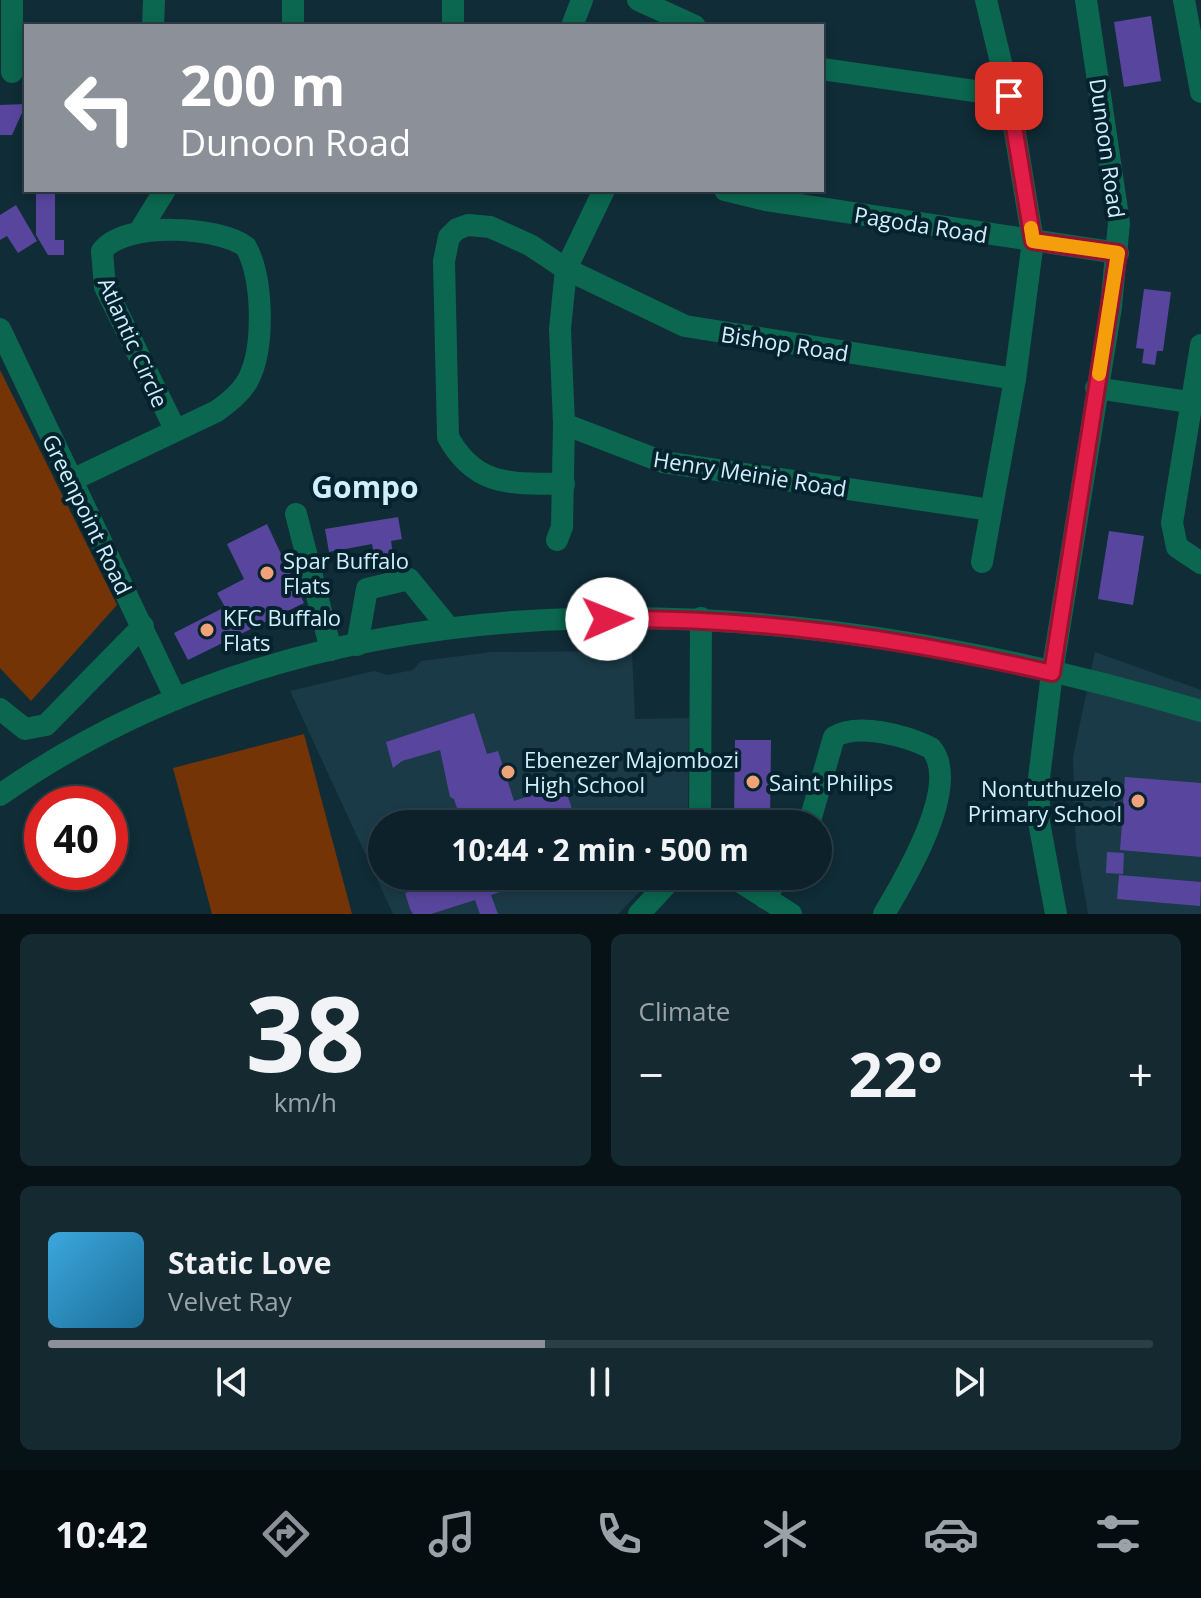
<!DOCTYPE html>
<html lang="en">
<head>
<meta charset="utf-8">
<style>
  :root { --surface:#0c2129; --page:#152931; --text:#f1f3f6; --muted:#9aa3a8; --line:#2c3e46; --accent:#8c9099 }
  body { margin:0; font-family:"Open Sans",sans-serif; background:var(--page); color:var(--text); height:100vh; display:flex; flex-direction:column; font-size:30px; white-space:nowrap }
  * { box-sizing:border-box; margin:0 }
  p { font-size:26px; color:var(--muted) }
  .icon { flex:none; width:44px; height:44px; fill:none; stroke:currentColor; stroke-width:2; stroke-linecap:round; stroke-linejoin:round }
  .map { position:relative; height:914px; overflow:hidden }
  .panel { display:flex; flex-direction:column; gap:20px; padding:20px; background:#071217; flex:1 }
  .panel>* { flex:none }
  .banner { position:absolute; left:24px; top:24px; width:800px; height:168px; border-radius:0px; box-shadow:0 4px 12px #0003,0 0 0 2px var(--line); background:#8c9099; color:#fff; overflow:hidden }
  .speed { position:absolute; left:24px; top:786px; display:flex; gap:16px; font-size:40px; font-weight:700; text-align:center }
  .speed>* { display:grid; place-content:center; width:104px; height:104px; border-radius:50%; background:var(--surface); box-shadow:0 4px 12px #0003,0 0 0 2px var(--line); line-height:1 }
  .speed .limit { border:12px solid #d22; background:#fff; color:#111 }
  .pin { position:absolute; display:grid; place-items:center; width:68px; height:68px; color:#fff; margin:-34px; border-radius:16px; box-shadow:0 4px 12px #0006 }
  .me { position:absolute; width:88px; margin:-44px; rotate:89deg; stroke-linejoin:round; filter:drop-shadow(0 0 6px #0008) }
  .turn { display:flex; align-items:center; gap:28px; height:168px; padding:0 24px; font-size:36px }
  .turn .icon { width:104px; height:104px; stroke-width:2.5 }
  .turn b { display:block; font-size:56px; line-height:68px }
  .big { font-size:60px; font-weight:700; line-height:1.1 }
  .panel .widget { flex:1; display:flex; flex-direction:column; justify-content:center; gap:12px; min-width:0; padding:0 28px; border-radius:12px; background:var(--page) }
  .panel .dial { align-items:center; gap:0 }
  .dial b { font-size:104px; line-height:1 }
  .song { display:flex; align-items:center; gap:24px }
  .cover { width:96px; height:96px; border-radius:12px; background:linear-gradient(135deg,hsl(200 70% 55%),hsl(200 70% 35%)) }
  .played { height:8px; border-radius:4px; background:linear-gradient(90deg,var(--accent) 45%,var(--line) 45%) }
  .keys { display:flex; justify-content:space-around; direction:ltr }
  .heat { display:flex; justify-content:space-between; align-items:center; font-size:44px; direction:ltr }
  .panel .tiles { flex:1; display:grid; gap:20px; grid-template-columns:1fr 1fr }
  .widget:last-child { grid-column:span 2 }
  .trip { position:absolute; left:368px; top:810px; width:464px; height:80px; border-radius:40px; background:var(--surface); box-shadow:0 4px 12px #0003,0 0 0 2px var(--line); font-weight:700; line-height:80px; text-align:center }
  .dock { display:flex; height:128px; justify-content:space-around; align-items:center; background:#050d10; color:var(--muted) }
  .dock .icon { width:56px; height:56px }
  .dock .on { color:var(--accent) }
  .dock b { font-size:36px; color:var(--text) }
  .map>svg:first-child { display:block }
  .built { fill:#1b3a47 }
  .green { fill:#743405 }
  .building { fill:#58469e }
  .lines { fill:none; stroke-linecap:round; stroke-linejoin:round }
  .minor { stroke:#0b674f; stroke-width:22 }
  .route-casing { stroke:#92132f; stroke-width:20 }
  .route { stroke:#e11d48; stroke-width:14 }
  .slow { stroke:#f59e0b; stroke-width:14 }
  .poi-dot { fill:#f0a278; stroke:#06222d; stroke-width:3 }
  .labels { text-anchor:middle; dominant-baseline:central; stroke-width:8; stroke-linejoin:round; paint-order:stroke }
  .street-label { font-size:22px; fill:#cfefff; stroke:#06222d }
  .poi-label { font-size:22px; fill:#cfefff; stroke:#06222d; text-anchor:start }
  .district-label { font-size:30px; font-weight:bold; fill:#cfefff; stroke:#06222d }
</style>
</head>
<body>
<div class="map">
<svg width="1201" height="914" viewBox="0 0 1201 914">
  <rect width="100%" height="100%" fill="#102c37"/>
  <g class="built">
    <polygon points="632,651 635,719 689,718 688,824 382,824 382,876 655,876 618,914 393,914 290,691 374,671 388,675 413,670 421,661 492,652"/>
    <polygon points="1095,652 1201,690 1201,914 1088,914 1076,845 1073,757"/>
  </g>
  <g class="green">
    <polygon points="0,370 117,605 31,701 0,668"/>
    <polygon points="304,734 352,914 212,914 173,768"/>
  </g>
  <g class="building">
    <polygon points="1151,16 1161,81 1124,87 1114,22"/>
    <polygon points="26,104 12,135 0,135 0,105"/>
    <polygon points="36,190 55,190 55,240 64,240 64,255 48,255 36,235"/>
    <polygon points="16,205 37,241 18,253 7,236 0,240 0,215"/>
    <polygon points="1144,289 1171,292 1163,351 1157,351 1155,365 1142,363 1144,349 1136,348"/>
    <polygon points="398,517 402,539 391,541 395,568 377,572 372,544 329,552 325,529"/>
    <polygon points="267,524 304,603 188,660 174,633 225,607 217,593 244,579 227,544"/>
    <polygon points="1109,531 1144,536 1133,605 1098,599"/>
    <polygon points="474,713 487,754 498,751 514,801 564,785 574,815 545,824 462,824 454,799 450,797 440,750 402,761 393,768 386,742"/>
    <polygon points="735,740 771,740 770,824 734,824"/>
    <polygon points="1125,777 1201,783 1201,857 1120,850 1122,824 1112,823 1114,802 1123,803"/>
    <polygon points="1107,852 1124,853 1123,874 1106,873"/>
    <polygon points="1119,875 1201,882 1200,906 1117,899"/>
    <polygon points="465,876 543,876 543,878 491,895 498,914 480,914 475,900 431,914 413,914 410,909 405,893"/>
  </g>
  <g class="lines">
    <g class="minor">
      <polyline points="453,0 453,26"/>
      <polyline points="638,0 695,26"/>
      <polyline points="1184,0 1201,92"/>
      <polyline points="153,26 154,0"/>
      <polyline points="293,26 293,0"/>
      <polyline points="572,26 582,0"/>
      <polyline points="822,69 1009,96"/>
      <polyline points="12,72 12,0"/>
      <polyline points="604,190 566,269 560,329 564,424 663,462 991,510"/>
      <polyline points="725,190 766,200 1118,253"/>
      <polyline points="139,232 165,190"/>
      <polyline points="0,329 176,699"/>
      <polyline points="1201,345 1172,523 1177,547 1201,563"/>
      <polyline points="1096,388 1201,404"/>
      <path d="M 70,481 L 217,411 C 229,402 241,393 248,380 C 265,348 263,278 246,247 C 219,226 124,221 102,251 L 105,287 L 175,429"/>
      <path d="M 564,484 C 512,483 476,488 448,437 L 444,261 L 449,237 L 457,229 L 468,225 L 490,227 L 530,245 L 566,269 L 685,326 L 1015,379"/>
      <polyline points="296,514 331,650"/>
      <polyline points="557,540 562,527 564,424"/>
      <polyline points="982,562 1015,379 1033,241 1009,96 986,0"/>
      <polyline points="357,645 367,589 409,579 449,628"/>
      <polyline points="0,709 25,729 46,725 143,626"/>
      <path d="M 0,795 C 348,551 814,596 1201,711"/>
      <polyline points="700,824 701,618"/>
      <path d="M 809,824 L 834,737 C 858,722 907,736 931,748 C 962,785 905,879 884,914"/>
      <polyline points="731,876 791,914"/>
      <polyline points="765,898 779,876"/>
      <polyline points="639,914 674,876"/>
      <polyline points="1056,914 1039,822 1039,778 1052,673 1111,307 1119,223 1086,0"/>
    </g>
  </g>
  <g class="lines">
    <defs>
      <path id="route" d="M 607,619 C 758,617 905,639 1052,673 L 1118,253 L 1033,241 L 1009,96"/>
    </defs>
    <use href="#route" class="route-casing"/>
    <use href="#route" class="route"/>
    <polyline class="slow" points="1031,228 1033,241 1118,253 1099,374"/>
  </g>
  <g class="poi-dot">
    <circle cx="267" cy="573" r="8"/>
    <circle cx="207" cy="630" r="8"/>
    <circle cx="508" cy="772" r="8"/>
    <circle cx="753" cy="782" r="8"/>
    <circle cx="1138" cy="801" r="8"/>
  </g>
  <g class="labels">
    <g class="street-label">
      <text transform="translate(1108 148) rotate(82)">Dunoon Road</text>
      <text transform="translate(921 224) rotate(9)">Pagoda Road</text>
      <text transform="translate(134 342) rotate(66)">Atlantic Circle</text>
      <text transform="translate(785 343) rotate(9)">Bishop Road</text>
      <text transform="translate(750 473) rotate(9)">Henry Meinie Road</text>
      <text transform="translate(88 514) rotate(64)">Greenpoint Road</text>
    </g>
    <g class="poi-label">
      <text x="283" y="560">Spar Buffalo<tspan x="283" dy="25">Flats</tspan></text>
      <text x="223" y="617">KFC Buffalo<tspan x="223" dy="25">Flats</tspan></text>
      <text x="524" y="759">Ebenezer Majombozi<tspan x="524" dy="25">High School</tspan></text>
      <text x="769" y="782">Saint Philips</text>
      <text x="1122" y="788" text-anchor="end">Nontuthuzelo<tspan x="1122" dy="25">Primary School</tspan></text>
    </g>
    <g class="district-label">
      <text x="365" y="486">Gompo</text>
    </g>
  </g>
</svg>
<div class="speed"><div class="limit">40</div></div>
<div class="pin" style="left:1009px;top:96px;background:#d93025"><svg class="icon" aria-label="arrive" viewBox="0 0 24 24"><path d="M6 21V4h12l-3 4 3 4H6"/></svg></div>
<svg class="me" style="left:607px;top:619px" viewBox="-20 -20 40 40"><circle r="19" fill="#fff"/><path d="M0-13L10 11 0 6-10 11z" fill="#e11d48"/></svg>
<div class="trip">10:44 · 2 min · 500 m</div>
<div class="banner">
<div class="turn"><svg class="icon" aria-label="left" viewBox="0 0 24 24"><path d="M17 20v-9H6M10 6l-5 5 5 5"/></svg><div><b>200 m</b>Dunoon Road</div></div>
</div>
</div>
<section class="panel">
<div class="tiles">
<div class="widget dial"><b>38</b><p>km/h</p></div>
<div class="widget"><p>Climate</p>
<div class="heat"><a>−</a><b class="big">22°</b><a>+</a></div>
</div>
<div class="widget">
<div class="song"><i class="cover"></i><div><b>Static Love</b><p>Velvet Ray</p></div></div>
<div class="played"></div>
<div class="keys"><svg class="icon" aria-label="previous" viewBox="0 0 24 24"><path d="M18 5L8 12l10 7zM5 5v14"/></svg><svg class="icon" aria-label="pause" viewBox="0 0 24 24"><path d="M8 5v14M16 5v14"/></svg><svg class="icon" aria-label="next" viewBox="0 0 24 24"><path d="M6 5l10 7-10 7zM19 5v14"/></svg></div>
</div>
</div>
</section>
<nav class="dock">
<b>10:42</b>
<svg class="icon on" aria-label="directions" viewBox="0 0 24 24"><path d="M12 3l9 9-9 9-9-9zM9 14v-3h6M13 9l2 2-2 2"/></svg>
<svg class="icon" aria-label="music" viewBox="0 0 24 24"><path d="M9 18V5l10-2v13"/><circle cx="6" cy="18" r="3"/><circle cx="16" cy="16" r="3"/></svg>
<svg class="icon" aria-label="phone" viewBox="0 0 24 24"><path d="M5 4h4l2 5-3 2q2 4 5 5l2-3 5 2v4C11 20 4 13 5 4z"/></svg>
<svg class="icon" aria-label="climate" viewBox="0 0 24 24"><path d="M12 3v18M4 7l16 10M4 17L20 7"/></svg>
<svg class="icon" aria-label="car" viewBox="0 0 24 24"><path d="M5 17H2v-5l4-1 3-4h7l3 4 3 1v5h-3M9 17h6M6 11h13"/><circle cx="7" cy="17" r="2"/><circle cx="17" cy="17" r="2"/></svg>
<svg class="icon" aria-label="filters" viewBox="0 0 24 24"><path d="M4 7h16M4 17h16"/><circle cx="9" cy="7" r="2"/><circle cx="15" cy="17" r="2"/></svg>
</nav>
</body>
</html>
